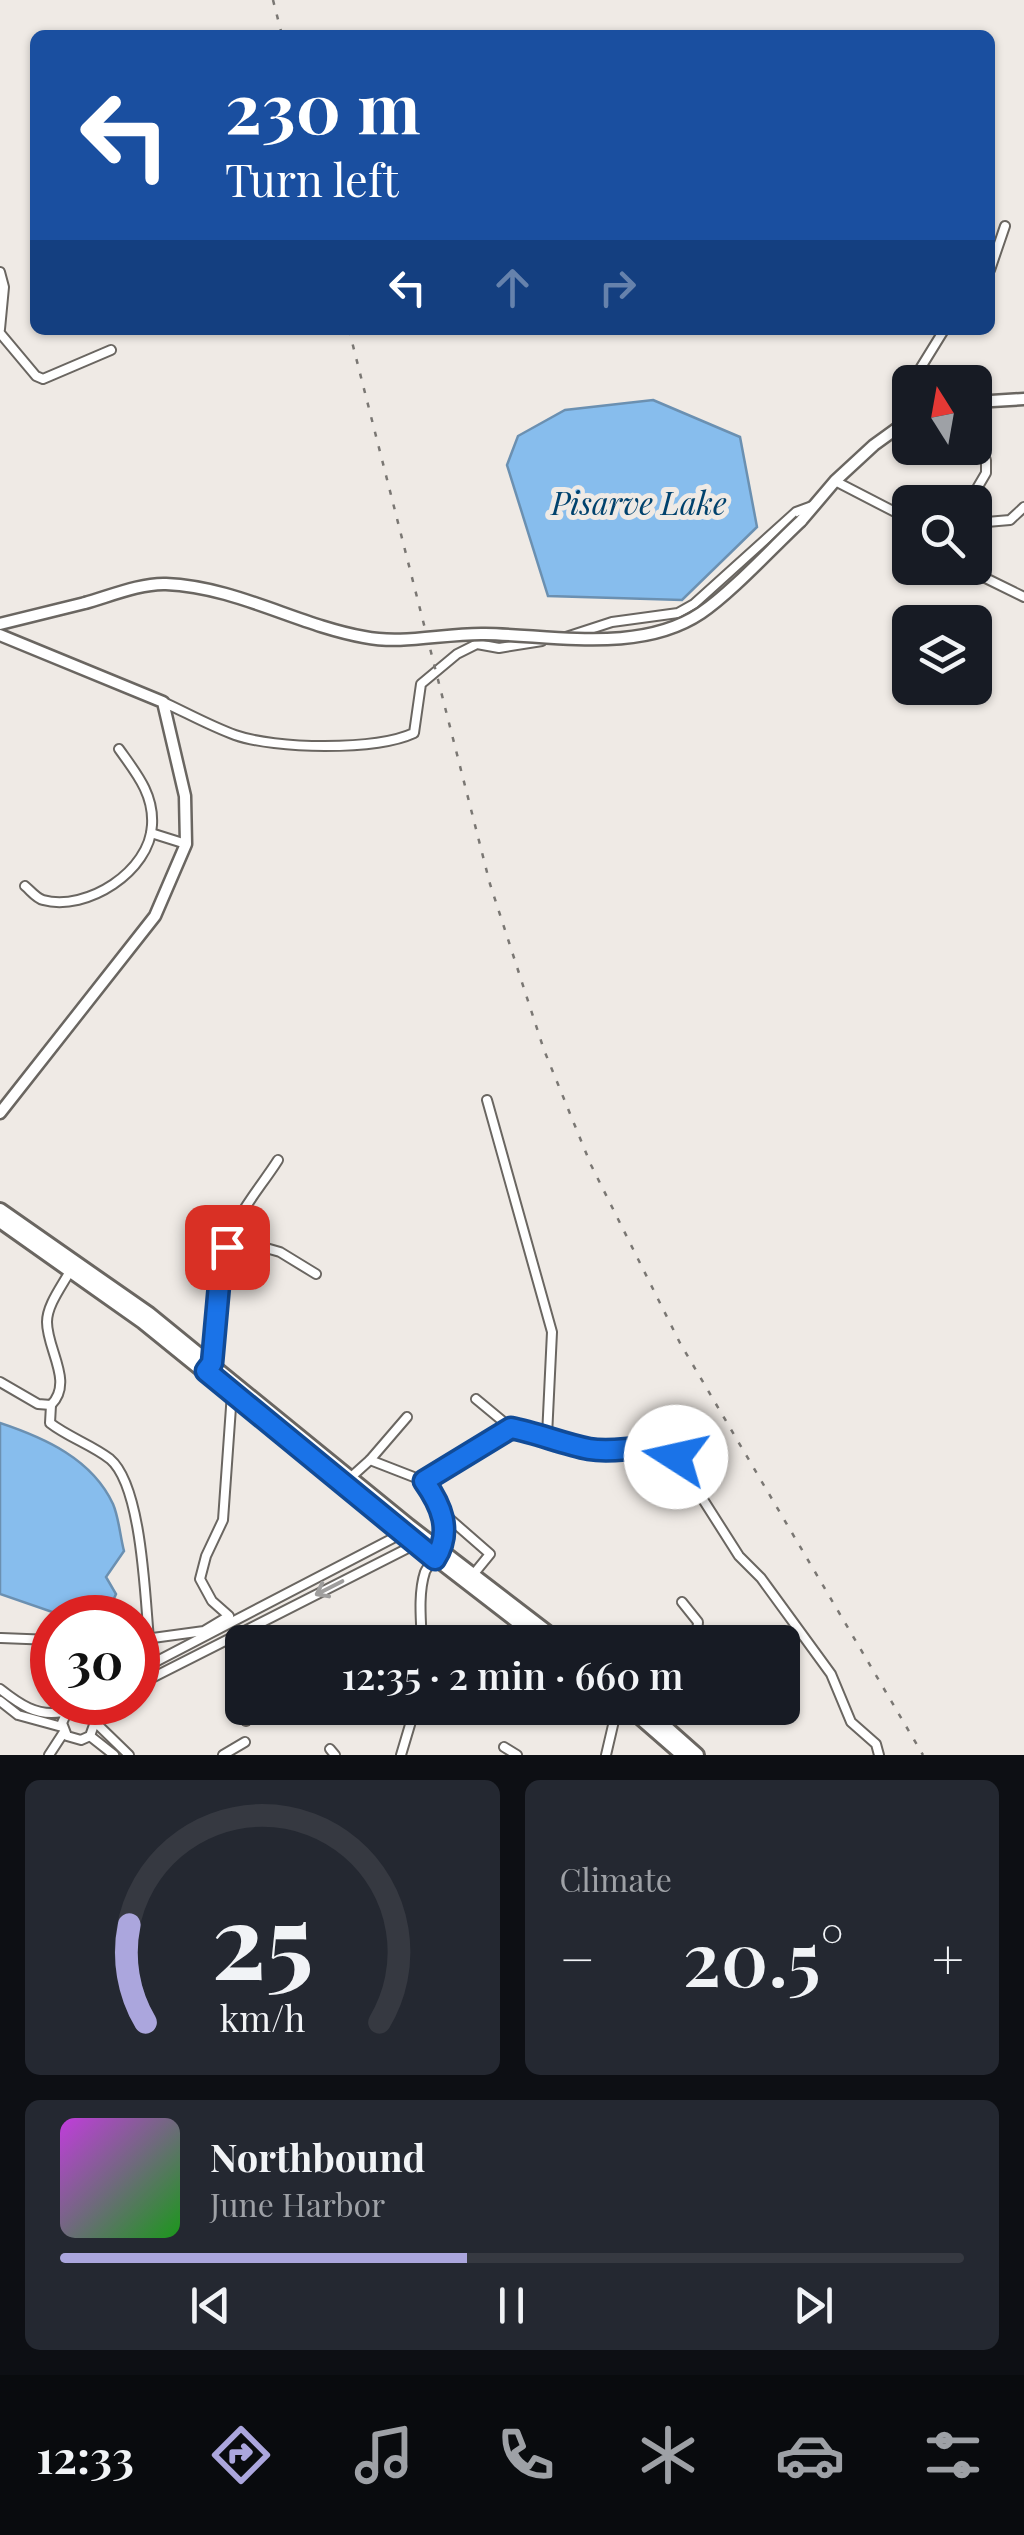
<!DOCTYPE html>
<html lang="en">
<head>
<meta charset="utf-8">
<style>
  :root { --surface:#171b24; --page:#242831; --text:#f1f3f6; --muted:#9ea1a6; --line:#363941; --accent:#aba6dd }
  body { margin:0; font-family:"Playfair Display",serif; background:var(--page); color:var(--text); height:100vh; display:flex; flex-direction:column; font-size:38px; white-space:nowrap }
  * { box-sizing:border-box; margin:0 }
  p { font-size:32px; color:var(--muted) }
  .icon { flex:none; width:55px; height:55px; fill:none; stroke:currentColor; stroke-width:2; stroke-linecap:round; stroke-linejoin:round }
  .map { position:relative; height:1755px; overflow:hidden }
  .sheet { display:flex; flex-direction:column; gap:25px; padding:25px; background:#0d0f14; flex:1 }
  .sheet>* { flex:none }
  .hud { position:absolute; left:30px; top:30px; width:965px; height:305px; border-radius:15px; box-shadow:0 2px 8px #0004; background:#1a4fa0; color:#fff; overflow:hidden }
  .needle { width:65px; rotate:349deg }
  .fabs { position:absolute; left:892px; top:365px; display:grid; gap:20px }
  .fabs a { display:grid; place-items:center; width:100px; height:100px; border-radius:15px; background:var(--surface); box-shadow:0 2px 8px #0004; font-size:50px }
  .speed { position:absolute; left:30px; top:1595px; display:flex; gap:20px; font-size:50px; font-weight:700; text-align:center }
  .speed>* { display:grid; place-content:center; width:130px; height:130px; border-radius:50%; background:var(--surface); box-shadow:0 2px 8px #0004; line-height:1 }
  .speed .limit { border:15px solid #d22; background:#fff; color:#111 }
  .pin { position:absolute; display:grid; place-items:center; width:85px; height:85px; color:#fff; margin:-42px; border-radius:20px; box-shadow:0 5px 15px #0006 }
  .me { position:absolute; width:110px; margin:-55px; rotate:280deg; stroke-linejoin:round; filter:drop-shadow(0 0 8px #0008) }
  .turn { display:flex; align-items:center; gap:35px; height:210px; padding:0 30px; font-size:45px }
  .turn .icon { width:130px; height:130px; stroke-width:2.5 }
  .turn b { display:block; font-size:70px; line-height:85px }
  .lanes { display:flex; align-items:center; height:95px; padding:0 30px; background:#0003; justify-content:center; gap:50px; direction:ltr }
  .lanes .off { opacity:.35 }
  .big { font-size:75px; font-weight:600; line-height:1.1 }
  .sheet .widget { flex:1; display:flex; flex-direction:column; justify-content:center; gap:15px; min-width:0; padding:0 35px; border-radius:15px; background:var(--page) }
  .sheet .dial { align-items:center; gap:0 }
  .dial svg { height:260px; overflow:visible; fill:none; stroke:var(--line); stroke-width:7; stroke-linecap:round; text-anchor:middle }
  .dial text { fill:var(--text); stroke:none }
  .song { display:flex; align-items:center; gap:30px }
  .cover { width:120px; height:120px; border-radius:15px; background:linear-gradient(135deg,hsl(290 70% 55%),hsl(120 70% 35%)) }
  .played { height:10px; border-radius:5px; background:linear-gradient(90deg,var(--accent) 45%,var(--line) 45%) }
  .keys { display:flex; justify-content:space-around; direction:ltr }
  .heat { display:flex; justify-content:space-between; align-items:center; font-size:55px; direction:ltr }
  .sheet .tiles { flex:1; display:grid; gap:25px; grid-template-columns:1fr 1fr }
  .widget:last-child { grid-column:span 2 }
  .trip { position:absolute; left:225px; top:1625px; width:575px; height:100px; border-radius:15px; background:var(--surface); box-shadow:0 2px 8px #0004; font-weight:600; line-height:100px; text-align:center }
  .tab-bar { display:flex; height:160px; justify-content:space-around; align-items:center; background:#090b0e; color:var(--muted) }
  .tab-bar .icon { width:70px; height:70px }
  .tab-bar .current { color:var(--accent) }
  .tab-bar b { font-size:45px; color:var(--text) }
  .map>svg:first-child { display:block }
  .water { fill:#87bded; stroke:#6b90b1; stroke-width:2.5 }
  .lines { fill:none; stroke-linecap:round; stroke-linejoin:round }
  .minor-casing { stroke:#6a6661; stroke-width:12 }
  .tertiary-casing { stroke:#6a6661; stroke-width:15 }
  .trunk-casing { stroke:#6a6661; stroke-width:18 }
  .minor { stroke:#fff; stroke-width:8 }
  .tertiary { stroke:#fff; stroke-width:10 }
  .trunk { stroke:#fff; stroke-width:12 }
  .rail { stroke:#7a7773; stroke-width:2.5; stroke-dasharray:5 10; stroke-linecap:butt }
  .tertiary-bridge-casing { stroke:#6a6661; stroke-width:15; stroke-linecap:butt }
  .tertiary-bridge { stroke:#fff; stroke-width:10 }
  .oneway { stroke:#9f9e9d }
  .route-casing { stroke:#114b97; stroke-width:25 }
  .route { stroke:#1a73e8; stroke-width:18 }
  .labels { text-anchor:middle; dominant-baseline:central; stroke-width:10; stroke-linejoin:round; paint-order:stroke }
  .water-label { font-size:32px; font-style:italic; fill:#00426d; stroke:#efeae5 }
</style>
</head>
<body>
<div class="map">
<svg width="1024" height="1755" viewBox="0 0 1024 1755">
  <rect width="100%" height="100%" fill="#efeae5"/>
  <g class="water">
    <polygon points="653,400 740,437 757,527 682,600 548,596 507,465 518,436 565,410"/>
    <path d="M 0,1423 C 45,1438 92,1459 113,1504 C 119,1518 120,1536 124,1551 L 106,1577 L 116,1594 L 107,1614 L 58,1614 L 0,1594 Z"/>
  </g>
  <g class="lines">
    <defs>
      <g id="minor">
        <polyline points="990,270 1005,226"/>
        <polyline points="0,272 4,287 0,329"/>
        <polyline points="0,333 36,376 43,379 111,350"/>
        <polyline points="918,382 915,377 944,330"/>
        <polyline points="904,422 910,398"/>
        <polyline points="835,481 897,513 910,526"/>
        <polyline points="969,502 986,473 986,460 972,450"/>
        <polyline points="975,523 1010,520 1024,507"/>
        <polyline points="965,568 1024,597"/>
        <polyline points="566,637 612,622 678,613 694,604 796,512 815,505"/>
        <path d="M 163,702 C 187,713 210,726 235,735 C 275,749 375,751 414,733 L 421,684 L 457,654 L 477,644 L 499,648 L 542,641"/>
        <polyline points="151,833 186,844"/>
        <path d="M 25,886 C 31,891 36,898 43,900 C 87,912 150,871 152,825 C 154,794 136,773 119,749"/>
        <polyline points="231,1238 280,1252 316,1274"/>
        <path d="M 212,1363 C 212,1315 218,1262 239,1218 C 250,1198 266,1179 278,1160"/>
        <path d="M 0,1382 L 38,1404 L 51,1405 C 74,1382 47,1350 47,1322 C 47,1305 62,1286 70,1271"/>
        <polyline points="476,1399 511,1428"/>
        <path d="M 51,1405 L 50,1423 C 68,1437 92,1445 110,1459 C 142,1486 145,1598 149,1639"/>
        <path d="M 547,1436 C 568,1442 590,1452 612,1452 C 641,1451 648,1441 676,1457 L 739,1556 L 761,1578 L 831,1674 L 851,1722 L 876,1744 L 879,1755"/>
        <polyline points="370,1460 407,1417"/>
        <polyline points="350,1478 370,1460 424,1481"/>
        <polyline points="443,1513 490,1554 472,1576"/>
        <polyline points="682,1602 698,1622 697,1633 688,1642"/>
        <polyline points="240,1632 242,1658"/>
        <polyline points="1,1638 52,1640"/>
        <polyline points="138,1640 204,1631 229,1616 212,1601 200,1579 206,1556 223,1520 232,1393"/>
        <path d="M 422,1642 C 421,1621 418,1593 425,1572 C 428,1565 435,1560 439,1553 C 452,1526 439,1503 424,1481 L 511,1428 L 547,1436 L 552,1332 L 487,1100"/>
        <polyline points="138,1671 403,1533"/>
        <polyline points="138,1685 416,1544"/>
        <path d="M 0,1689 C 19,1704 37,1717 62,1712 C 72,1710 76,1707 86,1709 L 95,1722 L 90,1736 L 81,1740 L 67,1736 L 62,1723 L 67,1712"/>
        <polyline points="0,1701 18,1715 62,1727"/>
        <polyline points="104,1702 98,1709 95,1722 129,1755"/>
        <polyline points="246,1708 246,1721"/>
        <polyline points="90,1736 114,1755"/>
        <polyline points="504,1747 517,1755"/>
        <polyline points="330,1749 335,1755"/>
        <polyline points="49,1755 64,1732"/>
        <polyline points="223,1755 245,1742"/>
        <polyline points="401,1755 415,1708"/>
        <polyline points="606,1755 617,1708"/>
      </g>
      <g id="tertiary">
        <polyline points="975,402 1024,399"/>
        <polyline points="801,521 835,481 874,445 910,419"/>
        <polyline points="0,624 85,603"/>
        <polyline points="0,635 163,702 185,796 186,844 155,916 0,1113"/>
      </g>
      <g id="trunk">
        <polyline points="0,1210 149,1314 409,1526 560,1642"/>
        <polyline points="0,1221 143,1322 403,1533 544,1642"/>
        <polyline points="629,1708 683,1755"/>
        <polyline points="644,1708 697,1755"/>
      </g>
    </defs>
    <use href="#minor" class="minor-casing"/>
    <use href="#tertiary" class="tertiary-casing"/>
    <use href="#trunk" class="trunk-casing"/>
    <use href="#minor" class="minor"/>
    <use href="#tertiary" class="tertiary"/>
    <use href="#trunk" class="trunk"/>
    <g class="rail">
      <polyline points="273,0 282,35"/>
      <polyline points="349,330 490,884 544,1050 591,1165 680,1343 923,1755"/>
    </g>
    <defs>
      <path id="tertiary-bridge" d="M 85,603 C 110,596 141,583 166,584 C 237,587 297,625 364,637 C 404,645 444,633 485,634 C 553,635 640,654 701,613 C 732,592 772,548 801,521"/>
    </defs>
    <use href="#tertiary-bridge" class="tertiary-bridge-casing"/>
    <use href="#tertiary-bridge" class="tertiary-bridge"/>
  </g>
  <defs><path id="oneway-shaft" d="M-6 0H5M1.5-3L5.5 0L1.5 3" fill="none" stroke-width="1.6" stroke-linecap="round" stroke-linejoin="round" transform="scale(2.5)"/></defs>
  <use class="oneway" href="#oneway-shaft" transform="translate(329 1588) rotate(153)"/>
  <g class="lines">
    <defs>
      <path id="route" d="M 227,1247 L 220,1274 L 212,1363 L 206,1371 L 435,1559 C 453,1531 441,1505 424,1481 L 511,1428 C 537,1433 563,1444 589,1449 C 623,1455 644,1439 676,1457"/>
    </defs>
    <use href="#route" class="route-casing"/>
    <use href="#route" class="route"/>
  </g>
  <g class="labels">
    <g class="water-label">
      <text x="639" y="501">Pisarve Lake</text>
    </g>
  </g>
</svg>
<div class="fabs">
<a><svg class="needle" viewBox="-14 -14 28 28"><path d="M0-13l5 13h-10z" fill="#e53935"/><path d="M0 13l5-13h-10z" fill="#9ea1a6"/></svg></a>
<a><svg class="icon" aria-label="search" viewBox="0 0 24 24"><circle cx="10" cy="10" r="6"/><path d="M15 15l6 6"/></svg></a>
<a><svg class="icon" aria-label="layers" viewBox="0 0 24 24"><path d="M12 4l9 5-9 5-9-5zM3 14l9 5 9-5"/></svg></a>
</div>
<div class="speed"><div class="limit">30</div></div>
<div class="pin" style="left:227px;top:1247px;background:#d93025"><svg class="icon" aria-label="arrive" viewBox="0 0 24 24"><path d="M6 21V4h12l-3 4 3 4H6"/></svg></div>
<svg class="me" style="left:676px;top:1457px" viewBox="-20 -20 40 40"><circle r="19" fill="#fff"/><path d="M0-13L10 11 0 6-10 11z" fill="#1a73e8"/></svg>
<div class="trip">12:35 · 2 min · 660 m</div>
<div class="hud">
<div class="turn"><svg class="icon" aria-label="left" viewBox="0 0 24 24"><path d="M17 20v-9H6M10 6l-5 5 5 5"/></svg><div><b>230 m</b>Turn left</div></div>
<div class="lanes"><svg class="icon" aria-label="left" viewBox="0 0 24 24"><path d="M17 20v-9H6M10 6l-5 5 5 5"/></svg><svg class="icon off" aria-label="ahead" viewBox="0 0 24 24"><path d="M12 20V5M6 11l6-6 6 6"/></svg><svg class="icon off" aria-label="right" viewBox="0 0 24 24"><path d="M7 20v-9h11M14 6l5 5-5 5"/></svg></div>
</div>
</div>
<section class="sheet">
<div class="tiles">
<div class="widget dial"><svg viewBox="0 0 100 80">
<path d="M14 69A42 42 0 1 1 86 69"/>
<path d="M14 69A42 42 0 0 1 9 39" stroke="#aba6dd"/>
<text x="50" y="56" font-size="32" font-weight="700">25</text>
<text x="50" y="72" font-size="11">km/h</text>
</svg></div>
<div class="widget"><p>Climate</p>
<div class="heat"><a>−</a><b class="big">20.5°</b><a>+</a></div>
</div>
<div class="widget">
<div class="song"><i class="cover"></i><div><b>Northbound</b><p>June Harbor</p></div></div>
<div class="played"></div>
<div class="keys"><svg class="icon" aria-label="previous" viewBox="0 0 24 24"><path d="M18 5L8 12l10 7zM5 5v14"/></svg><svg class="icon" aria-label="pause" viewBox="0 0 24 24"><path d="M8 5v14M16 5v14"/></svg><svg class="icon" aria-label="next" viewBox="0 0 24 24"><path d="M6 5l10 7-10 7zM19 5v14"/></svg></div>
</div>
</div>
</section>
<nav class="tab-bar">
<b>12:33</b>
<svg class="icon current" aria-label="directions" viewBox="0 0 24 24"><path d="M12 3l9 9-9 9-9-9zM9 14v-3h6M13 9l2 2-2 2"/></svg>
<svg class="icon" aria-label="music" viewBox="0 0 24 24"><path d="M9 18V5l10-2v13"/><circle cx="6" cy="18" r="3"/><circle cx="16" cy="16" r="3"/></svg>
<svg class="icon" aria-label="phone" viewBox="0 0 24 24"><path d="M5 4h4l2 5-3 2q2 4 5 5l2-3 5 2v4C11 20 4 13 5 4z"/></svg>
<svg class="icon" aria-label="climate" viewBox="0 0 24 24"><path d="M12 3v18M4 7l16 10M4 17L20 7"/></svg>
<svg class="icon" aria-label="car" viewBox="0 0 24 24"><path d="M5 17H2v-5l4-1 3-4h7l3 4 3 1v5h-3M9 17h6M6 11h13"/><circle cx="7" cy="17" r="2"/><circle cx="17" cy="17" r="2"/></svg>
<svg class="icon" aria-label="filters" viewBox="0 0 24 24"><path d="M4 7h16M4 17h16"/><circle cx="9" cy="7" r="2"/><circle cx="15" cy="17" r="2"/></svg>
</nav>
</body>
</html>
